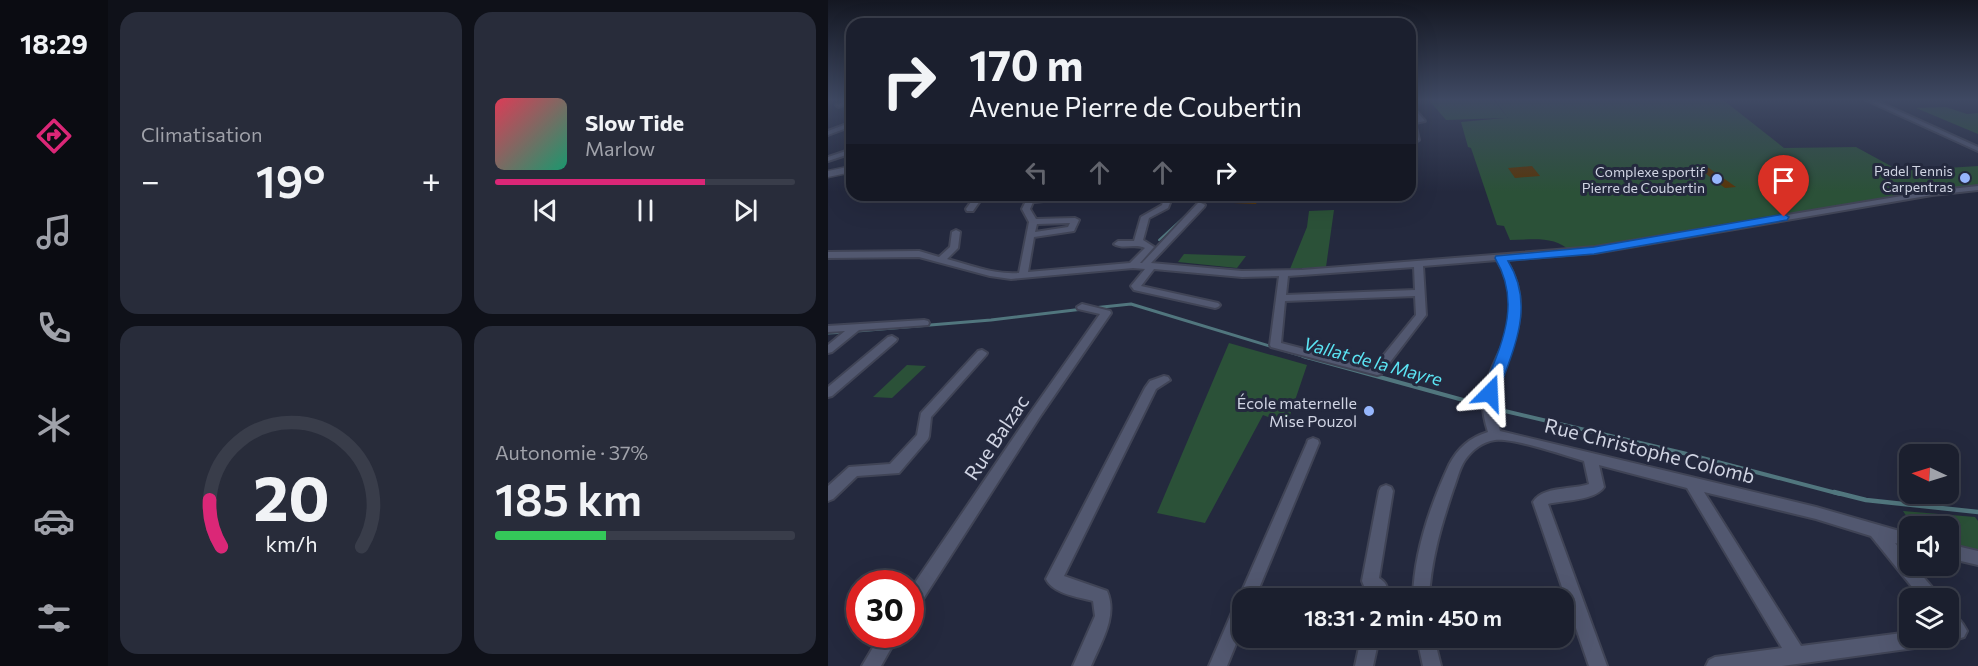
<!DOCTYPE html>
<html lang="fr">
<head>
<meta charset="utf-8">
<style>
  :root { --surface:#1b1f2e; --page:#282c3a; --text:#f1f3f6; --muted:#a0a2aa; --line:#393d4a; --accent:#db2777 }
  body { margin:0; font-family:Commissioner,sans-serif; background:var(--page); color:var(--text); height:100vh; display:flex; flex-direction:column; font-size:22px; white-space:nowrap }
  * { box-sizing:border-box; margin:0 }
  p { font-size:20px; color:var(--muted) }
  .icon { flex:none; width:33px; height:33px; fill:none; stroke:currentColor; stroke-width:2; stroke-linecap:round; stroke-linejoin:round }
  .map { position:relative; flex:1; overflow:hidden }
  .sheet { display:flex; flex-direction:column; gap:12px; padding:12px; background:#0f1119; width:720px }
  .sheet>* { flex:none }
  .banner { position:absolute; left:18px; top:18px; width:570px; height:183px; border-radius:18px; box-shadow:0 6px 24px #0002,0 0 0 2px var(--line); background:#1b1f2e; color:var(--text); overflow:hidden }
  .needle { width:39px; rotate:274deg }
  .buttons { position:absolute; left:1071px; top:444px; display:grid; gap:12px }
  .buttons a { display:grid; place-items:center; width:60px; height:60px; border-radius:12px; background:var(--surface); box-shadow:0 6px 24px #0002,0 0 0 2px var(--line); font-size:30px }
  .speed { position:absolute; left:18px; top:570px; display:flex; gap:12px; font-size:30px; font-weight:700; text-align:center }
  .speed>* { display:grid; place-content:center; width:78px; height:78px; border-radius:50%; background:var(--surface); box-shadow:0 6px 24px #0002,0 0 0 2px var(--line); line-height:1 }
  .speed .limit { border:9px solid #d22; background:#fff; color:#111 }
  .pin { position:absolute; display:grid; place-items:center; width:51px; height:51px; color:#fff; margin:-62px -26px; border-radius:50% 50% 50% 0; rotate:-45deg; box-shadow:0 0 6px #0007 }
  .pin .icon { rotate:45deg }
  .me { position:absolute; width:66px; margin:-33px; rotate:21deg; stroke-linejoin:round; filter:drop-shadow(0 0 4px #0008) }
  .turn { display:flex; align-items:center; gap:21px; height:126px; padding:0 24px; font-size:27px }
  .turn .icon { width:78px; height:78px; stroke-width:2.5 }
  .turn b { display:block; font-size:42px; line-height:51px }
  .lanes { display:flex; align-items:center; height:57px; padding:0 24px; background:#0003; justify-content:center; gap:30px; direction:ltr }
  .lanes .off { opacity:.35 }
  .big { font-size:45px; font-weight:600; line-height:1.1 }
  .sheet .tile { flex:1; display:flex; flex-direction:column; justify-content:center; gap:9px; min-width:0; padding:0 21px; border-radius:18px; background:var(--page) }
  .sheet .dial { align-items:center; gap:0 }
  .dial svg { height:156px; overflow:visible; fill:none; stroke:var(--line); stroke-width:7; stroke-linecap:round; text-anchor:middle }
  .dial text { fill:var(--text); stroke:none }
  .song { display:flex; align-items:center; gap:18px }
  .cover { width:72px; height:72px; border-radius:9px; background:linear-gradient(135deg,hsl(350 70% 55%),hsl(160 70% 35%)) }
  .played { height:6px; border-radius:3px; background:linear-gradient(90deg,var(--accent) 70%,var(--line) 70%) }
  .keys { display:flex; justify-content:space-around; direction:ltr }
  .heat { display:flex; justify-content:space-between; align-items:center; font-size:33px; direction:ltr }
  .charge { height:9px; border-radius:4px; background:linear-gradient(90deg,#34c759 37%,var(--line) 0) }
  .sheet .tiles { flex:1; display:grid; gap:12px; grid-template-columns:repeat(2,1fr) }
  .trip { position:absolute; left:404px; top:588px; width:342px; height:60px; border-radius:18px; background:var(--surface); box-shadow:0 6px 24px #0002,0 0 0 2px var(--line); font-weight:600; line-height:60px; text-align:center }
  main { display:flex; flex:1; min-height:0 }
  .tabs { display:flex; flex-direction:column; width:108px; justify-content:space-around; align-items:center; background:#0b0c12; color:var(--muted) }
  .tabs .icon { width:42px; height:42px }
  .tabs .active { color:var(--accent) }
  .tabs b { font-size:27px; color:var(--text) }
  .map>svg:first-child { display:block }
  .green { fill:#2b5138 }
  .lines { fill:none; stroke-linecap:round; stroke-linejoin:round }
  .stream-far3 { stroke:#51767e; stroke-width:2 }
  .stream-far2 { stroke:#51767e; stroke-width:3 }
  .stream-far1 { stroke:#51767e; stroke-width:4 }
  .stream { stroke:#51767e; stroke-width:4.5 }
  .building { fill:#56350a }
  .street-casing { stroke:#404456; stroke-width:4 }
  .secondary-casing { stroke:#404456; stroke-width:3 }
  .street { fill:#525870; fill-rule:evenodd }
  .secondary { fill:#525870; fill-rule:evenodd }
  .route { fill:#1a73e8; stroke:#114b97; stroke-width:1.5 }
  .poi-dot { fill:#96b6fd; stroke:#24293e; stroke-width:2 }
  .labels { text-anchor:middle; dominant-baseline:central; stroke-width:6; stroke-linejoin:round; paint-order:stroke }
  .far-poi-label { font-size:14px; fill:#d0d4e3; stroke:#24293e; text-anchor:end }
  .poi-label { font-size:16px; fill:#d0d4e3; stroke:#24293e; text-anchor:end }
  .water-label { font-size:18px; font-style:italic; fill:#5be5f4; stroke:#24293e }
  .near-street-label { font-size:20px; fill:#d0d4e3; stroke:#24293e }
</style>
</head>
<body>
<main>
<nav class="tabs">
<b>18:29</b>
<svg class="icon active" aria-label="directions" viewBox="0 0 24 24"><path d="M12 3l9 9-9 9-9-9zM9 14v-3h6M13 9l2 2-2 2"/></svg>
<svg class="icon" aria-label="music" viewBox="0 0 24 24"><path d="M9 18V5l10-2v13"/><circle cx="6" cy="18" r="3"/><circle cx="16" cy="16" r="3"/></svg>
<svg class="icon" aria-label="phone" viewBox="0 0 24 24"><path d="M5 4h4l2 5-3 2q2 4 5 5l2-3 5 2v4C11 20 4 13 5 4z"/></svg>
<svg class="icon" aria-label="climate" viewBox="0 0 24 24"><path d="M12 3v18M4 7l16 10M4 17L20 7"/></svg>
<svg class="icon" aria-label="car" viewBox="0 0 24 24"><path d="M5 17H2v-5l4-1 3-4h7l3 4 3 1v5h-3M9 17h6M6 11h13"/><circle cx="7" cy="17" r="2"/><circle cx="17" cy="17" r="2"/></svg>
<svg class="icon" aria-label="filters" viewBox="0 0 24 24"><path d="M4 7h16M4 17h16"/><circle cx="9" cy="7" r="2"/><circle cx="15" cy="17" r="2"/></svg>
</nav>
<section class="sheet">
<div class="tiles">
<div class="tile"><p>Climatisation</p>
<div class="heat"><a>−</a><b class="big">19°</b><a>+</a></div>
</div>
<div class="tile">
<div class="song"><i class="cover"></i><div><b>Slow Tide</b><p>Marlow</p></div></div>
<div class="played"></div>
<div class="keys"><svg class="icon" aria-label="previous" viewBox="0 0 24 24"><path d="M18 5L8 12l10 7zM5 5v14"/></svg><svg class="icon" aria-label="pause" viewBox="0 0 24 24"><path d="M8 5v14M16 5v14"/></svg><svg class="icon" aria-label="next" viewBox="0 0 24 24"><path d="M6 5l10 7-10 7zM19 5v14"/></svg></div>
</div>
<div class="tile dial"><svg viewBox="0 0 100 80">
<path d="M14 69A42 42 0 1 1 86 69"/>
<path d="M14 69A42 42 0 0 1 8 45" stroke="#db2777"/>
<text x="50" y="56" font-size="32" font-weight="700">20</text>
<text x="50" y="72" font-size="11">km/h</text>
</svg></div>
<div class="tile"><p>Autonomie · 37%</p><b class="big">185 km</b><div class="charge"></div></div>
</div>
</section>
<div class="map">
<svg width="1150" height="666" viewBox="0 0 1150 666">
  <rect width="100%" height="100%" fill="#24293e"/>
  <g class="green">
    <path d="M 600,99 L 665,99 L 680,118 L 666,99 L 894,99 L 956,148 L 1028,147 L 1072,171 L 1150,166 L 1150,187 L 1098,192 L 743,252 C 727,235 703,240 682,240 L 676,226 L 669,225 L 643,148 L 640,147 L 633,122 L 676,118 L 618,120 Z"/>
    <polygon points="1118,107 1139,114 1150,113 1150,134 1088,108"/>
    <polygon points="506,210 498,267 462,269 479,227 481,211"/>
    <polygon points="356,254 418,256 409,268 350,262"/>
    <polygon points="401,343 479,365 459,424 435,415 377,523 329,513"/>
    <polygon points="79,365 98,366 64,398 45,397"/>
    <polygon points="1075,511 1147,517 1150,521 1150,553 1121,545 1120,526 1085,526"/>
  </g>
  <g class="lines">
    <g class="stream-far3">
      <polyline points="369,204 381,195"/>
      <polyline points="331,240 368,206"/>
    </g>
    <g class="stream-far2">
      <polyline points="265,308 303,304 481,358"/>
      <polyline points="29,331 163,320 255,309"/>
      <polyline points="0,333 19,332"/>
    </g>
    <g class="stream-far1">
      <polyline points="475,356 657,406"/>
      <polyline points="664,408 859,454 1012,494"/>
    </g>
    <polyline class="stream" points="1006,492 1038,500 1150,512"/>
  </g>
  <g class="building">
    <polygon points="704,166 712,176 687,178 680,168"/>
    <polygon points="878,166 908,187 897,188 874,171"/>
    <polygon points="410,195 433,195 428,204 405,203"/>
  </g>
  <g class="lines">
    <defs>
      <g id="street">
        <polygon points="21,99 24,99 24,102 11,107 8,105"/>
        <polygon points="1036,99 1044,99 1150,147 1150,151"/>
        <polygon points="582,104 597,121 587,123 591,140 582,145 582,141 585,139 582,120 590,120 582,110"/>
        <polygon points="24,122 24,126 0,135 0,131"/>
        <polygon points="24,149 24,153 0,161 0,157"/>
        <path d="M 1150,186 L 1150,190 L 1104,195 L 767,253 L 678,260 C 696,288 695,319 683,349 C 677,365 669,381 667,398 C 666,409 669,420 672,431 L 988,507 L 1082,534 L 1082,547 L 1067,543 L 1082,560 L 1082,566 L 1086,566 L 1109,593 L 1111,598 L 1093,598 L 1043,536 L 988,519 L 876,492 L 973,646 L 1082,632 L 1082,638 L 1110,638 L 1107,644 L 1101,646 L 954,666 L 878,666 L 881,660 L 887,657 L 954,648 L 859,488 L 771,465 L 776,487 C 767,501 735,500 720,504 L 779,666 L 761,666 L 705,502 C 714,486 745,490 761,484 L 756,461 C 735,455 687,438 667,440 C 654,442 644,450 637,460 C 631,469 629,480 625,490 C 613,526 603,560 601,598 L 585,598 C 586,553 602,506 621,465 C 630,448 641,438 660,432 C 657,422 654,411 655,400 C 657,381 666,364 674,346 C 685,317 686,287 669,260 L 595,266 L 598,315 L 553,374 L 549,375 L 443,347 L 442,345 L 451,276 L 414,277 L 326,269 L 313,286 L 390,303 L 392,305 L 390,307 L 387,308 L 306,290 L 303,286 L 317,269 L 305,268 L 183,279 L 162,276 L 91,257 L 0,258 L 0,252 L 91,251 L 111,257 L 122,247 L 124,232 L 128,230 L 132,232 L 130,248 L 119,259 C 142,265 167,275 191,273 L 201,222 L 194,209 L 201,195 L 209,195 L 208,197 L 261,195 L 257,197 L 205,202 L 202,209 L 208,219 L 247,218 L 251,220 L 246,231 L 206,237 L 200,272 L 302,263 L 317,248 C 307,243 295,250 286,244 L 290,241 L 306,241 L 313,217 L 334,205 L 337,195 L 345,195 L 340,208 L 321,218 L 315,240 L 326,247 L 312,263 L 314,263 L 370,203 L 373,203 L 377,205 L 376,207 L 323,263 L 414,271 L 474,270 L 767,247 L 1104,191 ZM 242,223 L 240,227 L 207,232 L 209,224 ZM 586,267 L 587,290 L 458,295 L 460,276 ZM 587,296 L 588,315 L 546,367 L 453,343 L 457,301 Z"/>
        <polygon points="148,195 156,195 145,211 139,211 138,209"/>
        <polygon points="254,304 282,311 283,313 213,415 88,610 82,613 82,590 205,409 272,314 250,309 249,307"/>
        <polygon points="96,320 100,321 101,323 100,325 31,330 4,352 0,353 0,345 17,331 0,332 0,326"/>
        <polygon points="64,336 69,339 68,341 4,396 0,397 0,387 60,337"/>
        <polygon points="154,350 159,353 158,355 103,417 101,436 100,439 71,473 29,476 5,499 0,501 0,486 21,467 62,464 89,435 93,413 150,351"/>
        <path d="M 336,376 L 340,377 L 342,380 L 328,389 L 236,576 L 279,591 C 290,616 273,642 263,666 L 245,666 L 267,616 L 265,601 C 251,597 225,594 218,579 L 317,388 L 322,381 Z"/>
        <polygon points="485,438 490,440 491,443 427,598 414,598 414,629 399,666 381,666 408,603 412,602 411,598 479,443 480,440"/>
        <path d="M 558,485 L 563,487 L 565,491 L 551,578 C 560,584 560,588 558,598 L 542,598 L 543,591 L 536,586 L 534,581 L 551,491 L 553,487 Z"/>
        <polygon points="1120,544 1150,551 1150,565 1120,558"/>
        <path d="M 1120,611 C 1129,615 1135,623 1139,631 L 1136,637 L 1120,642 L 1114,640 L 1113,638 L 1120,638 Z"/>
        <polygon points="53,634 71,634 53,666 34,666"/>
        <polygon points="533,638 551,638 545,666 527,666"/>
        <polygon points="589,638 606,638 613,666 595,666"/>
      </g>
      <polygon id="secondary" points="24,166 24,172 0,177 0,171"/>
    </defs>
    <use href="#street" class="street-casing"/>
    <use href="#secondary" class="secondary-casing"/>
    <use href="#street" class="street"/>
    <use href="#secondary" class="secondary"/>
  </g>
  <linearGradient id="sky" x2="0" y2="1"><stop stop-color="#141722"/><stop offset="0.52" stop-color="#3f4963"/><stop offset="1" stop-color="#3f4963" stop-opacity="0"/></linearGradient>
  <rect width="1150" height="192" fill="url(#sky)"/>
  <path class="route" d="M 956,214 L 961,217 L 959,220 L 766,254 L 680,261 C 708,306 685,349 670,393 L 662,398 L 654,393 C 672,347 695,305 667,258 L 668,256 L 766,247 Z"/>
  <g class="poi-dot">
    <circle cx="1137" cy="178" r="6"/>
    <circle cx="889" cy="179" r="6"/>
    <circle cx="541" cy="411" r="6"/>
  </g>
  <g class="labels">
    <g class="far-poi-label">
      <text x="1125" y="170">Padel Tennis<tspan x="1125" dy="16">Carpentras</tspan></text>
      <text x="877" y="171">Complexe sportif<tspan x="877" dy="16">Pierre de Coubertin</tspan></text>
    </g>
    <g class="poi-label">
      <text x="529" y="402">École maternelle<tspan x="529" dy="18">Mise Pouzol</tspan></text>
    </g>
    <g class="water-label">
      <text transform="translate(545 361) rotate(15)">Vallat de la Mayre</text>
    </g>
    <g class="near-street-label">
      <text transform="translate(168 437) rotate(-56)">Rue Balzac</text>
      <text transform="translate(822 450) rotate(14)">Rue Christophe Colomb</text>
    </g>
  </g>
</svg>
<div class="buttons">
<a><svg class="needle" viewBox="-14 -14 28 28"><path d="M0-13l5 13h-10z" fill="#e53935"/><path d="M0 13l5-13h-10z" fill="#a0a2aa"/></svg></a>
<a><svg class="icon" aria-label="sound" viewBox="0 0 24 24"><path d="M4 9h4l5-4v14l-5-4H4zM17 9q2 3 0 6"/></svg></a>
<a><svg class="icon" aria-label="layers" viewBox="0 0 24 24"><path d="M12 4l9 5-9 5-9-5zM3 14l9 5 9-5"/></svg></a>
</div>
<div class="speed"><div class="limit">30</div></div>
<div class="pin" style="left:956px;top:217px;background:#d93025"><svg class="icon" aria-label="arrive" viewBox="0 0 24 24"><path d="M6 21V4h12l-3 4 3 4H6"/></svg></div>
<svg class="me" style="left:662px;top:393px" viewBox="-20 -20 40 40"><path d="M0-17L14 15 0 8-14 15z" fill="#1a73e8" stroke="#fff" stroke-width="4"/></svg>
<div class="trip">18:31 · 2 min · 450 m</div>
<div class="banner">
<div class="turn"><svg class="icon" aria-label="right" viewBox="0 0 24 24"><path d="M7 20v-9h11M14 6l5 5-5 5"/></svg><div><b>170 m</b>Avenue Pierre de Coubertin</div></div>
<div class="lanes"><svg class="icon off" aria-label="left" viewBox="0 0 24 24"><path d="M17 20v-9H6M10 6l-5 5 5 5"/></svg><svg class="icon off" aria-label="ahead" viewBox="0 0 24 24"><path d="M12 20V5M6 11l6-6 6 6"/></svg><svg class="icon off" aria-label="ahead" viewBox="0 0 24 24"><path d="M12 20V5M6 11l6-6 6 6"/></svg><svg class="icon" aria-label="right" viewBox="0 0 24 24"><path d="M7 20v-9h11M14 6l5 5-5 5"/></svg></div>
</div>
</div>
</main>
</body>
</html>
